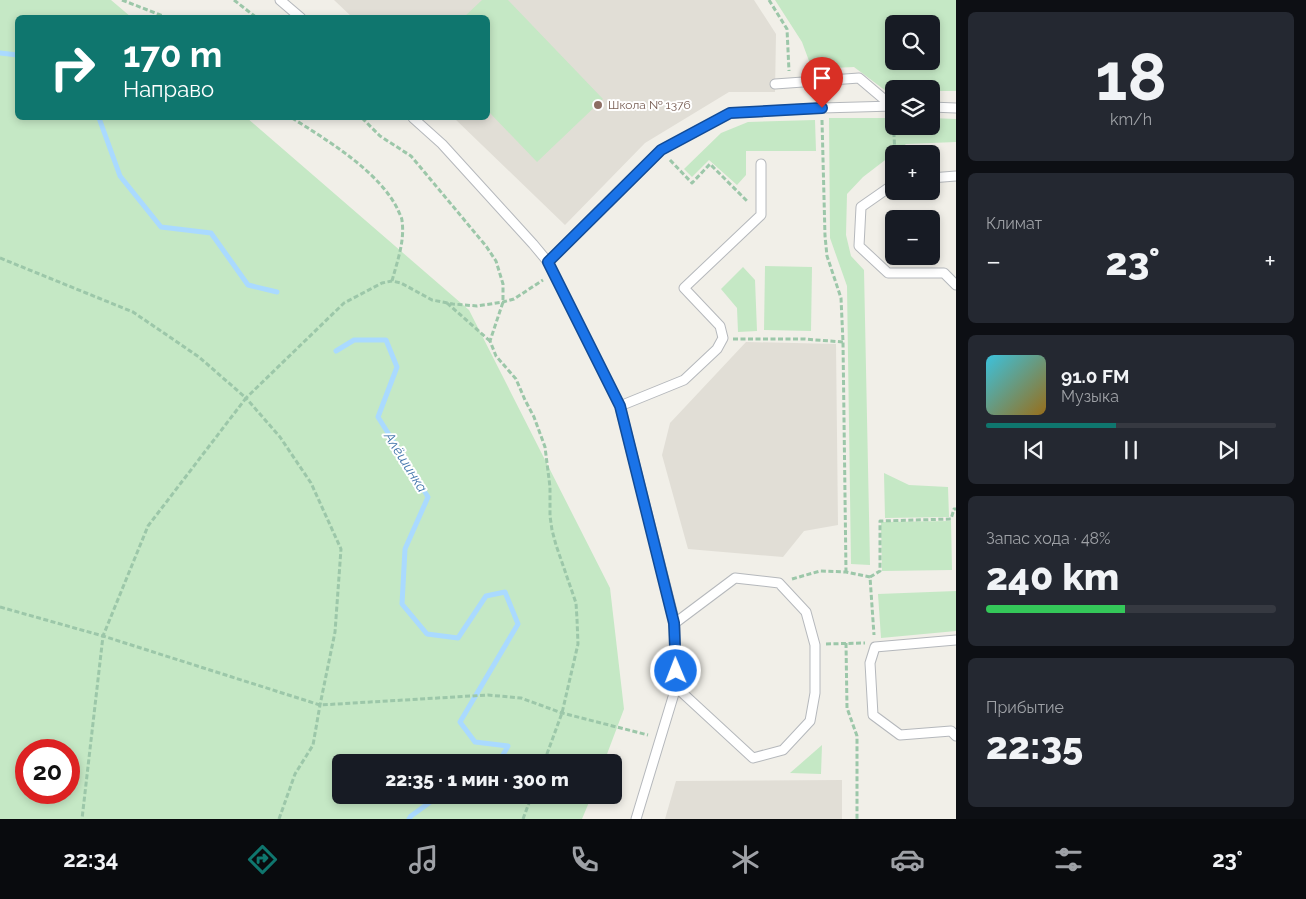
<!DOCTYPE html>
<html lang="ru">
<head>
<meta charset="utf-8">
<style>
  :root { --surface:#171b24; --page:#242831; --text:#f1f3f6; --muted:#9ea1a6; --line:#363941; --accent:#0f766e }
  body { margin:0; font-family:Raleway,sans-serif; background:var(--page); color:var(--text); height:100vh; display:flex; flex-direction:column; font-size:19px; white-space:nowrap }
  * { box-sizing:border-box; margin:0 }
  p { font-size:16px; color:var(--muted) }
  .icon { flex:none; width:28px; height:28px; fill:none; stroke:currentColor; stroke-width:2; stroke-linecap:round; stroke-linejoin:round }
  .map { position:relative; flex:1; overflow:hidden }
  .drawer { display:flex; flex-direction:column; gap:12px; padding:12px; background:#0d0f14; width:350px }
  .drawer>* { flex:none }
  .banner { position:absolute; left:15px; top:15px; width:475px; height:105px; border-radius:8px; box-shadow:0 2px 8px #0003; background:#0f766e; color:#fff; overflow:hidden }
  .fabs { position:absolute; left:885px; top:15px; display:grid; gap:10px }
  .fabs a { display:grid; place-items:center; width:55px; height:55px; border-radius:8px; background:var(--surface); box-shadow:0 2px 8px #0003; font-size:25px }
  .speed { position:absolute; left:15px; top:739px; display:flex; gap:10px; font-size:25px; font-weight:700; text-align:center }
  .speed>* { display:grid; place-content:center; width:65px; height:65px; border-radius:50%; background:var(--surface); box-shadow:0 2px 8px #0003; line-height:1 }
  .speed .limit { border:8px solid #d22; background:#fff; color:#111 }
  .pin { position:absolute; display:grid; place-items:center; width:42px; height:42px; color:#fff; margin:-51px -21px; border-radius:50% 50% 50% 0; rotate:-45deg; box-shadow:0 0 5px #0007 }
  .pin .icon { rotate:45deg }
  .me { position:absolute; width:55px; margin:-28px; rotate:359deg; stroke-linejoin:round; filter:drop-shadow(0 0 4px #0008) }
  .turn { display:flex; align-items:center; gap:18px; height:105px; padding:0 25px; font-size:22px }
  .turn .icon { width:65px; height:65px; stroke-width:2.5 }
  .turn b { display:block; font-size:35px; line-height:42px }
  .big { font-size:38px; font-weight:800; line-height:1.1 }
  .drawer .tile { flex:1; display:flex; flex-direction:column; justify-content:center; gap:8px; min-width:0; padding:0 18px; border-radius:8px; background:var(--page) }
  .drawer .dial { align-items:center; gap:0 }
  .dial b { font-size:65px; line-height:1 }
  .song { display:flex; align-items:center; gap:15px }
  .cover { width:60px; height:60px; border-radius:8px; background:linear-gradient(135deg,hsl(190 70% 55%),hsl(40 70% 35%)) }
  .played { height:5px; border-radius:2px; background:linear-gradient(90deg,var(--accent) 45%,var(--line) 45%) }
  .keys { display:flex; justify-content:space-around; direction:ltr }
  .heat { display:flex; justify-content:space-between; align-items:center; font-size:28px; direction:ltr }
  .charge { height:8px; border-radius:4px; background:linear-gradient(90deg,#34c759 48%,var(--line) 0) }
  .trip { position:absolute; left:332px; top:754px; width:290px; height:50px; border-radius:8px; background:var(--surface); box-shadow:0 2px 8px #0003; font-weight:800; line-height:50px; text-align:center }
  .menu { display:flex; height:80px; justify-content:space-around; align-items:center; background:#090b0e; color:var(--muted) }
  .menu .icon { width:35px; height:35px }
  .menu .current { color:var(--accent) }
  .menu b { font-size:22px; color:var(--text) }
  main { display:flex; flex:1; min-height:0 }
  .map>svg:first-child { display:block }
  .education { fill:#e1ded6 }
  .green { fill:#c5e8c5; fill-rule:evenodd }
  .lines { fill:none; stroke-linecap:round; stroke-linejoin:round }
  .stream { stroke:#aadaff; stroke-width:5 }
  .lane-casing { stroke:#b5b8bc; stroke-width:11 }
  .path { stroke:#9cc7a9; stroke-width:3; stroke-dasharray:5 2.5; stroke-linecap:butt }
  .lane { stroke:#fff; stroke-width:9 }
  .route-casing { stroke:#114b97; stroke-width:12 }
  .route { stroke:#1a73e8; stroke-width:9 }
  .education-dot { fill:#8d6e63; stroke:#fff; stroke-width:2 }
  .labels { text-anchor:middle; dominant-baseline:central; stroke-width:4; stroke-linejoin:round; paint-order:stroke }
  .education-label { font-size:12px; fill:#785e54; stroke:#fff; text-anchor:start }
  .water-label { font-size:14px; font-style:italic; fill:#4174aa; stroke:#fff }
</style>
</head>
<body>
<main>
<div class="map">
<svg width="956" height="819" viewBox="0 0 956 819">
  <rect width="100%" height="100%" fill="#f1efe8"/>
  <g class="education">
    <polygon points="334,0 754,0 776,34 775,92 729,92 645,143 565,225 454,118 488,118 488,18 352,17"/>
    <polygon points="746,342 836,344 838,525 804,531 783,557 688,549 662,455 670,423"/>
    <polygon points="842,780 842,819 665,819 676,781"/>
  </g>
  <g class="green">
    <path d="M 0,0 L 111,0 L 131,17 L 18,18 L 18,118 L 247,118 L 469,310 L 610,588 L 624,709 L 604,762 L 341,762 L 341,795 L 592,795 L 582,819 L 0,819 ZM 26,750 L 69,750 L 69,792 L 26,792 Z"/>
    <polygon points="482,0 508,0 603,99 537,162 488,111 488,18 464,17"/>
    <path d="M 775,0 L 956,0 L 956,91 L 931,91 L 931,89 L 894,89 L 894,91 L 886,91 L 854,67 L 812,69 L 802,42 ZM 894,24 L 931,24 L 931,61 L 894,61 Z"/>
    <polygon points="829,118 894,118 894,126 931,126 931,118 956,119 956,142 906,144 863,177 847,194 846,235 851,256 864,270 870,565 851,564 847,286 830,238"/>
    <polygon points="815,120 816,151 746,151 746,175 737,185 709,160 692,177 684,169 721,133 748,122"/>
    <polygon points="765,266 812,267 811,331 764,330"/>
    <polygon points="743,267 755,280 757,331 738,332 737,308 721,289"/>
    <polygon points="884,473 909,485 948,487 949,517 885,518"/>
    <polygon points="951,521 952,570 882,571 881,522"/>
    <polygon points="956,591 956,631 881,638 878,594"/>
    <polygon points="822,745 821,774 790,773"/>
  </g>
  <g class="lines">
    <g class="stream">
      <polyline points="0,53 18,55"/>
      <polyline points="99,118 120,176 161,227 211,233 248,285 277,292"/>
      <polyline points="336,351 354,340 386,340 397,367 378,417 428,497 405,549 402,604 427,634 458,638 486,596 505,592 518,624 460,722 475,742 508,746 499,762"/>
      <polyline points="409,819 411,816 440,795"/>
    </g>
    <defs>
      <g id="lane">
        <polyline points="280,0 301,18"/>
        <polyline points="775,84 859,78 892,106"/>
        <polyline points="931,107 956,108"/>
        <polyline points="413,118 442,144 533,244 548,262"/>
        <polyline points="931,178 956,176"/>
        <polyline points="894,184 861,207 859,246 888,273 944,273 956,285"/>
        <polyline points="620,406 684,380 717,349 723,338 720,326 684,288 761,215 761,164"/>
        <polyline points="675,623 735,578 779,583 806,612 815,645 815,693 810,721 783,750 753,758 676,687"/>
        <polyline points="956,640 875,647 870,663 873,715 900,735 951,731 956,736"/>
        <polyline points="636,819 676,687 675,623 620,406 548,262 661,150 730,113 822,108 894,106"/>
      </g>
    </defs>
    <use href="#lane" class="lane-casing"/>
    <g class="path">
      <polyline points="122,0 168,18"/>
      <polyline points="234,0 257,18"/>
      <polyline points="769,0 787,29 789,71"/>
      <polyline points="893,117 895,154"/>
      <path d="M 292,118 C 327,140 380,172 398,210 C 399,213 402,217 402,221 C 405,241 397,262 392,281"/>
      <polyline points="362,118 380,136 411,156 486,246 496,261 503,284 503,302 490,341 496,356 516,379 525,400 534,417 545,447 550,487 550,516 552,530 556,545 576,603 577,619 578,644 562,713 544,762"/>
      <polyline points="822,120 825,236 827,256 841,298 843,342 846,572"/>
      <polyline points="670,160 692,183 710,164 748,202"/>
      <polyline points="0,258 133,312 199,357 246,398 148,526 103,636 82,819"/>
      <polyline points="447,303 490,341"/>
      <polyline points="733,339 804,339 843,342"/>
      <polyline points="870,577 880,571 880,521 951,519 954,509 956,509"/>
      <polyline points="792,579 820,571 846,572 870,577 874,635"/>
      <polyline points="0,607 103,636 320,705 488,695 521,698 562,713 648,735"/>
      <polyline points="846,643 847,708 857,736 857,819"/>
      <polyline points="826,644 865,643"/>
      <polyline points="279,819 295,774 313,745 320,705 335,632 341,549 311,483 280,437 246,398 344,303 382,283 392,281 401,283 432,300 453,304 477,306 503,302 514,299 543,280"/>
      <polyline points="523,819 532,795"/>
    </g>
    <use href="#lane" class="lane"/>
  </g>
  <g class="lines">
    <defs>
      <polyline id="route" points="676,671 674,623 620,406 548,262 661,150 730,113 822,108"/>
    </defs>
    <use href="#route" class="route-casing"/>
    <use href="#route" class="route"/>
  </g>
  <circle class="education-dot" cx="598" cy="105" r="5"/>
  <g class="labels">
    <g class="education-label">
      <text x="608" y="105">Школа № 1376</text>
    </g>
    <g class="water-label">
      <text transform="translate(406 462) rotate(58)">Алёшинка</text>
    </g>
  </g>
</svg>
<div class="fabs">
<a><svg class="icon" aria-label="search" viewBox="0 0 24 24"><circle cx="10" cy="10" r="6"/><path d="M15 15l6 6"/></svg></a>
<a><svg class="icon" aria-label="layers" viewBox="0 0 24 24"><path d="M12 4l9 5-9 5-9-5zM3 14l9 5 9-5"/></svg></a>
<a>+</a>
<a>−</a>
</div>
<div class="speed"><div class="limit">20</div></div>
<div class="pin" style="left:822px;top:108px;background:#d93025"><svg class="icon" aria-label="arrive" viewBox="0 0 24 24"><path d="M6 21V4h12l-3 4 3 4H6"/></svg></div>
<svg class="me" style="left:676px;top:671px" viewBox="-20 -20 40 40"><circle r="17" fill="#1a73e8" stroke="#fff" stroke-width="3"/><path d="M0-11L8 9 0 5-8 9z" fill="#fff"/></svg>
<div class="trip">22:35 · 1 мин · 300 m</div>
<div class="banner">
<div class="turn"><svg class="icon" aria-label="right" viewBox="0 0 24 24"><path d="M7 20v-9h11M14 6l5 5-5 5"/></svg><div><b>170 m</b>Направо</div></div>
</div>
</div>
<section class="drawer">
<div class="tile dial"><b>18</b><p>km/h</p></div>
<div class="tile"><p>Климат</p>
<div class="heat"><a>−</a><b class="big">23°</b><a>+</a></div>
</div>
<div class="tile">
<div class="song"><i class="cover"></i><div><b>91.0 FM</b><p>Музыка</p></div></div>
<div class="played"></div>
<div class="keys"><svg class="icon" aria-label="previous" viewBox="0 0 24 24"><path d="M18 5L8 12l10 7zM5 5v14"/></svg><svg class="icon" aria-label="pause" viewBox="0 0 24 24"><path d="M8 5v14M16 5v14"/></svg><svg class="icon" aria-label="next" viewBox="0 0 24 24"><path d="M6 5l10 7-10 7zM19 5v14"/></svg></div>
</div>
<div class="tile"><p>Запас хода · 48%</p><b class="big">240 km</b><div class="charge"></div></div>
<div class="tile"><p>Прибытие</p><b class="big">22:35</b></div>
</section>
</main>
<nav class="menu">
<b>22:34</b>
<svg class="icon current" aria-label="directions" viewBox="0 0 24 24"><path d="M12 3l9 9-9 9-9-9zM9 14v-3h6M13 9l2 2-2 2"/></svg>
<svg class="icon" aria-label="music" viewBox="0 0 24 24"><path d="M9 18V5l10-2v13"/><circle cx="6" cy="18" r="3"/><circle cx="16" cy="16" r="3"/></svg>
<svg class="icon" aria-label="phone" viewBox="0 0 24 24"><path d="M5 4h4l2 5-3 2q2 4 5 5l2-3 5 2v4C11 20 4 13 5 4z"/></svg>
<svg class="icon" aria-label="climate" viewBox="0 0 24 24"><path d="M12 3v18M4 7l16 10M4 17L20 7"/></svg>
<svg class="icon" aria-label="car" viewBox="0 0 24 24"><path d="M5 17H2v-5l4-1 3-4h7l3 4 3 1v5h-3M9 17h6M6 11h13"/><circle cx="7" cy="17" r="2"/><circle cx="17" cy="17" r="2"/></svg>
<svg class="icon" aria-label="filters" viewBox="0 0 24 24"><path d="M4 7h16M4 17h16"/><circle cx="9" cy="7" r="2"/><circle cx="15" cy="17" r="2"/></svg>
<b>23°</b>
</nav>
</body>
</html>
